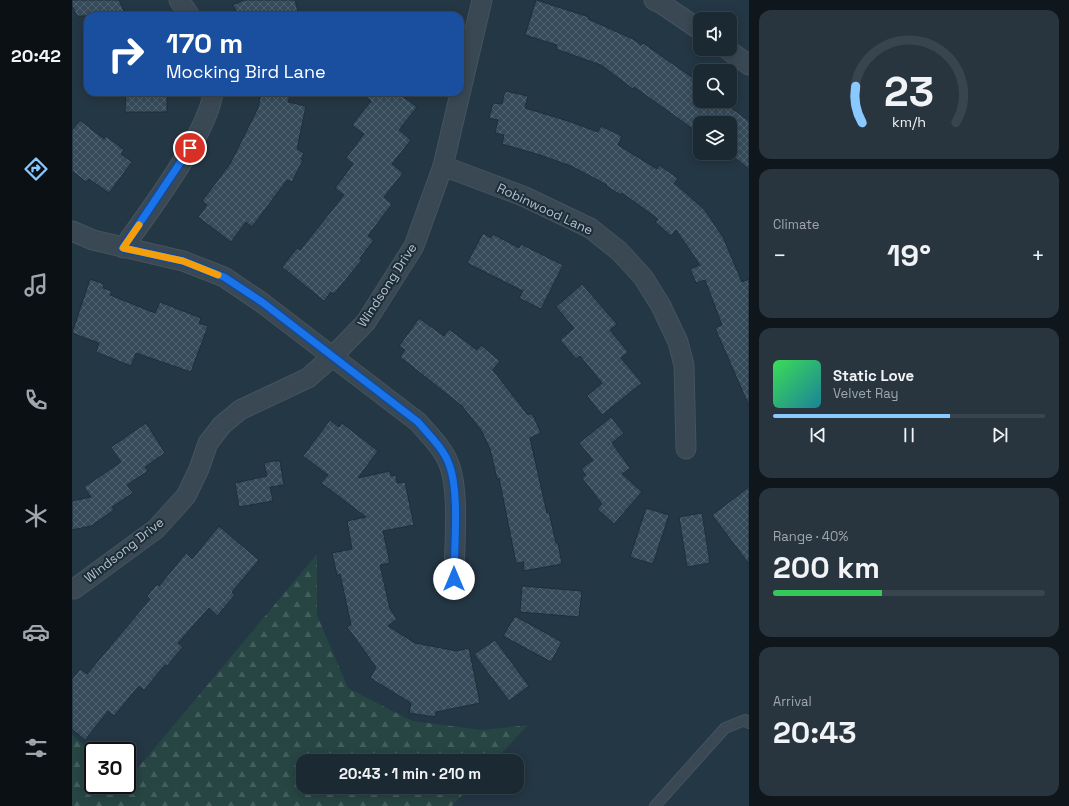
<!DOCTYPE html>
<html lang="en">
<head>
<meta charset="utf-8">
<style>
  :root { --surface:#1b2933; --page:#28353f; --text:#f1f3f6; --muted:#a0a6ac; --line:#39454e; --accent:#89c9ff }
  body { margin:0; font-family:"Space Grotesk",sans-serif; background:var(--page); color:var(--text); height:100vh; display:flex; flex-direction:column; font-size:15px; white-space:nowrap }
  * { box-sizing:border-box; margin:0 }
  p { font-size:13px; color:var(--muted) }
  .icon { flex:none; width:22px; height:22px; fill:none; stroke:currentColor; stroke-width:2; stroke-linecap:round; stroke-linejoin:round }
  .map { position:relative; flex:1; overflow:hidden }
  .drawer { display:flex; flex-direction:column; gap:10px; padding:10px; background:#0f171c; width:320px }
  .drawer>* { flex:none }
  .banner { position:absolute; left:12px; top:12px; width:380px; height:84px; border-radius:12px; box-shadow:0 2px 10px #0003,0 0 0 1px var(--line); background:#1a4fa0; color:#fff; overflow:hidden }
  .fabs { position:absolute; left:621px; top:12px; display:grid; gap:8px }
  .fabs a { display:grid; place-items:center; width:44px; height:44px; border-radius:8px; background:var(--surface); box-shadow:0 2px 10px #0003,0 0 0 1px var(--line); font-size:20px }
  .speed { position:absolute; left:12px; top:742px; display:flex; gap:8px; font-size:20px; font-weight:700; text-align:center }
  .speed>* { display:grid; place-content:center; width:52px; height:52px; border-radius:50%; background:var(--surface); box-shadow:0 2px 10px #0003,0 0 0 1px var(--line); line-height:1 }
  .speed .limit { border:2px solid #111; border-radius:6px; background:#fff; color:#111 }
  .pin { position:absolute; display:grid; place-items:center; width:34px; height:34px; color:#fff; margin:-17px; border:2px solid #fff; border-radius:50%; box-shadow:0 1px 4px #0007 }
  .me { position:absolute; width:44px; margin:-22px; rotate:0deg; stroke-linejoin:round; filter:drop-shadow(0 0 3px #0008) }
  .turn { display:flex; align-items:center; gap:14px; height:84px; padding:0 16px; font-size:18px }
  .turn .icon { width:52px; height:52px; stroke-width:2.5 }
  .turn b { display:block; font-size:28px; line-height:34px }
  .big { font-size:30px; font-weight:600; line-height:1.1 }
  .drawer .tile { flex:1; display:flex; flex-direction:column; justify-content:center; gap:6px; min-width:0; padding:0 14px; border-radius:12px; background:var(--page) }
  .drawer .dial { align-items:center; gap:0 }
  .dial svg { height:104px; overflow:visible; fill:none; stroke:var(--line); stroke-width:7; stroke-linecap:round; text-anchor:middle }
  .dial text { fill:var(--text); stroke:none }
  .song { display:flex; align-items:center; gap:12px }
  .cover { width:48px; height:48px; border-radius:6px; background:linear-gradient(135deg,hsl(130 70% 55%),hsl(190 70% 35%)) }
  .played { height:4px; border-radius:2px; background:linear-gradient(90deg,var(--accent) 65%,var(--line) 65%) }
  .keys { display:flex; justify-content:space-around; direction:ltr }
  .heat { display:flex; justify-content:space-between; align-items:center; font-size:22px; direction:ltr }
  .charge { height:6px; border-radius:3px; background:linear-gradient(90deg,#34c759 40%,var(--line) 0) }
  .trip { position:absolute; left:224px; top:754px; width:228px; height:40px; border-radius:12px; background:var(--surface); box-shadow:0 2px 10px #0003,0 0 0 1px var(--line); font-weight:600; line-height:40px; text-align:center }
  main { display:flex; flex:1; min-height:0 }
  .menu { display:flex; flex-direction:column; width:72px; justify-content:space-around; align-items:center; background:#0b1014; color:var(--muted) }
  .menu .icon { width:28px; height:28px }
  .menu .active { color:var(--accent) }
  .menu b { font-size:18px; color:var(--text) }
  .map>svg:first-child { display:block }
  .forest { fill:url(#forest-firs) }
  .building { fill:url(#building-cross-hatch); stroke:#1f2f3a }
  .lines { fill:none; stroke-linecap:round; stroke-linejoin:round }
  .service-casing { stroke:#45545f; stroke-width:12 }
  .minor-casing { stroke:#45545f; stroke-width:21 }
  .service { stroke:#394853; stroke-width:10 }
  .minor { stroke:#394853; stroke-width:19 }
  .route-casing { stroke:#114b97; stroke-width:10 }
  .route { stroke:#1a73e8; stroke-width:7 }
  .slow { stroke:#f59e0b; stroke-width:7 }
  .labels { text-anchor:middle; dominant-baseline:central; stroke-width:4; stroke-linejoin:round; paint-order:stroke }
  .street-label { font-size:13px; fill:#b6c2cd; stroke:#1d2d38 }
</style>
</head>
<body>
<main>
<nav class="menu">
<b>20:42</b>
<svg class="icon active" aria-label="directions" viewBox="0 0 24 24"><path d="M12 3l9 9-9 9-9-9zM9 14v-3h6M13 9l2 2-2 2"/></svg>
<svg class="icon" aria-label="music" viewBox="0 0 24 24"><path d="M9 18V5l10-2v13"/><circle cx="6" cy="18" r="3"/><circle cx="16" cy="16" r="3"/></svg>
<svg class="icon" aria-label="phone" viewBox="0 0 24 24"><path d="M5 4h4l2 5-3 2q2 4 5 5l2-3 5 2v4C11 20 4 13 5 4z"/></svg>
<svg class="icon" aria-label="climate" viewBox="0 0 24 24"><path d="M12 3v18M4 7l16 10M4 17L20 7"/></svg>
<svg class="icon" aria-label="car" viewBox="0 0 24 24"><path d="M5 17H2v-5l4-1 3-4h7l3 4 3 1v5h-3M9 17h6M6 11h13"/><circle cx="7" cy="17" r="2"/><circle cx="17" cy="17" r="2"/></svg>
<svg class="icon" aria-label="filters" viewBox="0 0 24 24"><path d="M4 7h16M4 17h16"/><circle cx="9" cy="7" r="2"/><circle cx="15" cy="17" r="2"/></svg>
</nav>
<div class="map">
<svg width="677" height="806" viewBox="0 0 677 806">
  <defs>
    <pattern id="forest-firs" width="22" height="20" patternUnits="userSpaceOnUse"><rect width="22" height="20" fill="#264543"/><path d="M5 1l3.5 6h-7zM16 11l3.5 6h-7z" fill="#435e5d"/></pattern>
    <pattern id="building-cross-hatch" width="8" height="8" patternUnits="userSpaceOnUse"><rect width="8" height="8" fill="#364b5a"/><path d="M0 0l8 8M0 8l8-8" fill="none" stroke="#516370"/></pattern>
  </defs>
  <rect width="100%" height="100%" fill="#243744"/>
  <polygon class="forest" points="245,554 245,615 276,688 340,721 410,730 456,725 422,761 231,761 231,787 398,787 380,806 0,806 0,735 21,753 21,785 55,785 55,781"/>
  <g class="building">
    <polygon points="0,0 47,0 54,16 5,16 0,6"/>
    <polygon points="172,0 223,0 227,16 166,16 161,5"/>
    <polygon points="464,0 517,17 516,19 563,40 569,45 571,43 628,83 628,101 650,101 677,121 677,169 658,154 658,123 628,123 628,134 562,87 561,89 529,65 484,49 485,45 453,35"/>
    <polygon points="433,91 456,96 453,108 496,121 526,132 529,126 550,136 546,145 585,169 587,165 606,178 602,183 632,209 651,237 670,282 677,279 677,406 643,328 650,325 633,280 624,283 618,269 628,265 604,230 599,236 583,222 586,219 550,193 549,195 534,186 535,185 499,166 468,155 430,144 432,135 423,133 426,120 417,118 421,103 430,104"/>
    <polygon points="54,92 95,92 95,112 53,112"/>
    <polygon points="202,92 219,92 216,102 234,106 225,149 232,153 229,159 231,160 220,182 215,180 180,227 174,222 159,242 126,217 135,205 130,201 158,164 186,108 189,94 201,97"/>
    <polygon points="287,92 325,92 345,107 327,130 339,140 320,164 331,173 312,197 320,204 296,236 302,240 288,258 290,260 262,294 259,292 252,301 210,267 225,248 228,250 272,195 263,188 281,164 274,158 292,134 280,125 299,101"/>
    <polygon points="8,120 32,139 34,136 52,150 49,154 60,162 37,193 17,179 14,182 0,171 0,130"/>
    <polygon points="411,233 419,238 421,234 447,248 449,244 491,265 469,309 447,298 451,291 395,263"/>
    <polygon points="18,279 32,284 31,288 40,291 38,295 83,313 88,302 129,318 127,323 136,326 119,372 64,353 59,366 24,352 27,343 0,333"/>
    <polygon points="510,284 545,324 538,330 556,352 549,358 570,383 530,415 515,396 530,383 508,356 504,359 488,340 502,328 484,307"/>
    <polygon points="347,318 372,336 377,329 405,350 409,345 428,361 421,370 456,415 460,413 469,433 458,438 475,513 477,512 484,543 486,543 490,564 451,571 452,562 444,563 427,478 425,479 418,449 409,430 390,406 328,357 333,350 327,346"/>
    <polygon points="539,417 552,433 540,443 558,468 550,474 570,492 542,524 525,509 530,504 510,478 514,475 509,469 521,460 507,443"/>
    <polygon points="258,420 267,427 270,423 306,451 286,478 318,471 319,476 324,475 325,483 333,482 342,525 311,531 318,563 308,565 318,609 325,619 316,626 343,643 385,651 397,648 408,703 364,712 363,717 337,713 339,703 298,678 304,667 275,627 279,625 268,574 265,575 260,553 280,549 275,521 294,517 249,483 256,475 231,456"/>
    <polygon points="74,423 93,453 73,467 76,471 55,485 61,493 40,507 42,510 19,526 0,530 0,501 19,497 12,487 49,462 39,447"/>
    <polygon points="201,461 208,461 212,485 198,487 201,501 167,507 163,483 195,476 192,463"/>
    <polygon points="677,487 677,564 640,515"/>
    <polygon points="574,508 597,515 581,564 558,557"/>
    <polygon points="630,513 638,563 615,567 607,517"/>
    <polygon points="147,526 187,560 160,592 163,595 145,616 137,608 106,643 111,647 95,666 93,665 72,690 67,686 42,716 36,711 13,740 0,729 0,679 8,669 15,674 78,599 75,596 85,584 87,586 114,553 120,559"/>
    <polygon points="450,586 510,591 507,617 448,612"/>
    <polygon points="443,616 490,642 479,662 431,636"/>
    <polygon points="423,640 457,686 437,701 402,654"/>
  </g>
  <g class="lines">
    <defs>
      <polyline id="service" points="583,806 653,728 673,720 677,723"/>
      <g id="minor">
        <polyline points="107,0 118,16"/>
        <polyline points="582,0 590,4 628,30"/>
        <polyline points="655,49 677,65"/>
        <polyline points="371,166 451,196 518,228 547,251 571,277 589,306 606,342 612,365 614,449"/>
        <path d="M 0,231 L 21,240 L 111,261 L 152,277 L 189,302 L 346,422 C 357,435 371,448 377,464 C 388,492 382,547 382,579"/>
        <path d="M 51,248 C 76,213 137,132 141,92"/>
        <polyline points="2,589 84,529 114,496 127,469 136,443 150,425 168,410 236,378 261,356 294,322 342,246 371,166 410,0"/>
      </g>
    </defs>
    <use href="#service" class="service-casing"/>
    <use href="#minor" class="minor-casing"/>
    <use href="#service" class="service"/>
    <use href="#minor" class="minor"/>
  </g>
  <g class="lines">
    <defs>
      <path id="route" d="M 118,148 L 51,248 L 111,261 L 152,277 L 190,302 L 346,422 C 357,435 371,448 377,464 C 388,492 382,547 382,579"/>
    </defs>
    <use href="#route" class="route-casing"/>
    <use href="#route" class="route"/>
    <polyline class="slow" points="67,225 51,248 111,261 146,275"/>
  </g>
  <g class="labels">
    <g class="street-label">
      <text transform="translate(473 209) rotate(25)">Robinwood Lane</text>
      <text transform="translate(315 285) rotate(-57)">Windsong Drive</text>
      <text transform="translate(52 550) rotate(-38)">Windsong Drive</text>
    </g>
  </g>
</svg>
<div class="fabs">
<a><svg class="icon" aria-label="sound" viewBox="0 0 24 24"><path d="M4 9h4l5-4v14l-5-4H4zM17 9q2 3 0 6"/></svg></a>
<a><svg class="icon" aria-label="search" viewBox="0 0 24 24"><circle cx="10" cy="10" r="6"/><path d="M15 15l6 6"/></svg></a>
<a><svg class="icon" aria-label="layers" viewBox="0 0 24 24"><path d="M12 4l9 5-9 5-9-5zM3 14l9 5 9-5"/></svg></a>
</div>
<div class="speed"><div class="limit">30</div></div>
<div class="pin" style="left:118px;top:148px;background:#d93025"><svg class="icon" aria-label="arrive" viewBox="0 0 24 24"><path d="M6 21V4h12l-3 4 3 4H6"/></svg></div>
<svg class="me" style="left:382px;top:579px" viewBox="-20 -20 40 40"><circle r="19" fill="#fff"/><path d="M0-13L10 11 0 6-10 11z" fill="#1a73e8"/></svg>
<div class="trip">20:43 · 1 min · 210 m</div>
<div class="banner">
<div class="turn"><svg class="icon" aria-label="right" viewBox="0 0 24 24"><path d="M7 20v-9h11M14 6l5 5-5 5"/></svg><div><b>170 m</b>Mocking Bird Lane</div></div>
</div>
</div>
<section class="drawer">
<div class="tile dial"><svg viewBox="0 0 100 80">
<path d="M14 69A42 42 0 1 1 86 69"/>
<path d="M14 69A42 42 0 0 1 9 41" stroke="#89c9ff"/>
<text x="50" y="56" font-size="32" font-weight="700">23</text>
<text x="50" y="72" font-size="11">km/h</text>
</svg></div>
<div class="tile"><p>Climate</p>
<div class="heat"><a>−</a><b class="big">19°</b><a>+</a></div>
</div>
<div class="tile">
<div class="song"><i class="cover"></i><div><b>Static Love</b><p>Velvet Ray</p></div></div>
<div class="played"></div>
<div class="keys"><svg class="icon" aria-label="previous" viewBox="0 0 24 24"><path d="M18 5L8 12l10 7zM5 5v14"/></svg><svg class="icon" aria-label="pause" viewBox="0 0 24 24"><path d="M8 5v14M16 5v14"/></svg><svg class="icon" aria-label="next" viewBox="0 0 24 24"><path d="M6 5l10 7-10 7zM19 5v14"/></svg></div>
</div>
<div class="tile"><p>Range · 40%</p><b class="big">200 km</b><div class="charge"></div></div>
<div class="tile"><p>Arrival</p><b class="big">20:43</b></div>
</section>
</main>
</body>
</html>
